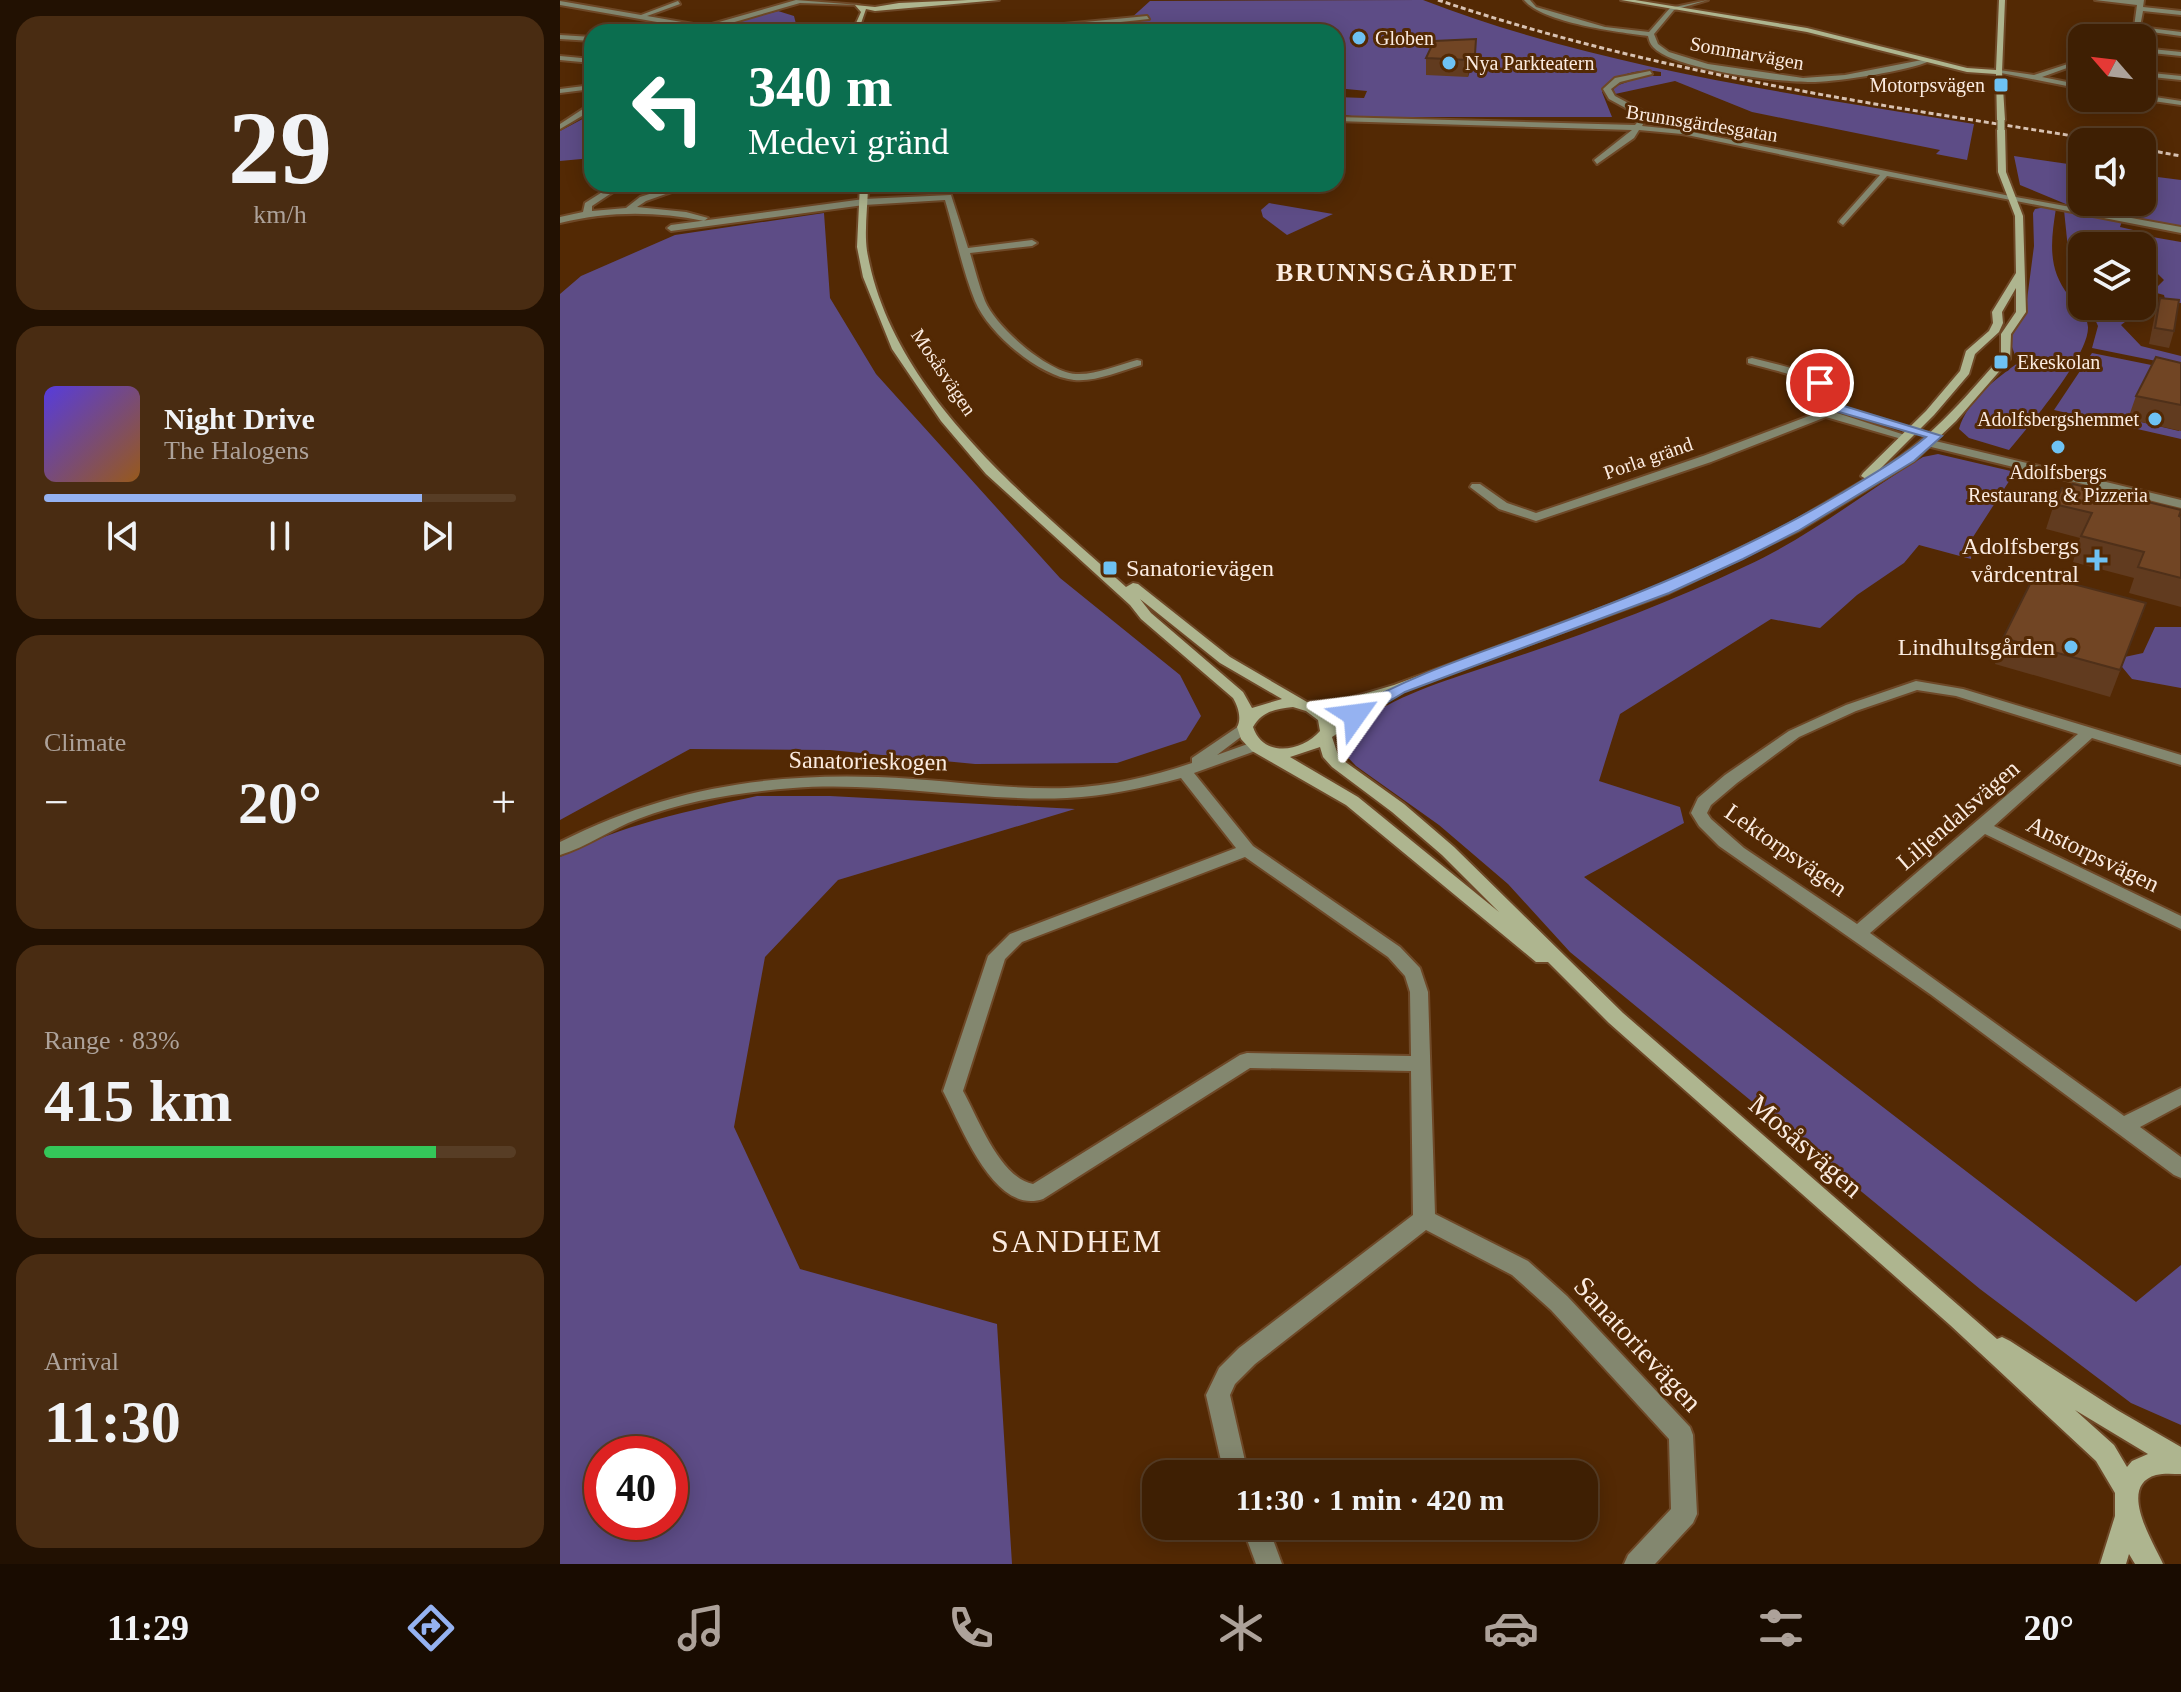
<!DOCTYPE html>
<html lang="en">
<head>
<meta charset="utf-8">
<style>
  :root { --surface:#3e1f03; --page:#492c12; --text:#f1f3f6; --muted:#ada29a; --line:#573d25; --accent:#95b2f1 }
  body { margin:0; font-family:"Times New Roman",serif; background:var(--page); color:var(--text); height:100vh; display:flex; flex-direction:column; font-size:30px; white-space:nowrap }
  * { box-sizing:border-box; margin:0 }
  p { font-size:26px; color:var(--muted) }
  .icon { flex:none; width:44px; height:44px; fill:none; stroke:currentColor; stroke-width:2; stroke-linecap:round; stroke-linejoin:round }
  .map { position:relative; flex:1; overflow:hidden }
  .drawer { display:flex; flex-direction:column; gap:16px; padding:16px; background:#221102; width:560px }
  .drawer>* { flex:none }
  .top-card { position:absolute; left:24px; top:24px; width:760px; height:168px; border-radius:24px; box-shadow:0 4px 20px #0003,0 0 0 2px var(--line); background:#0b6e4f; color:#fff; overflow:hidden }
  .needle { width:52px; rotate:298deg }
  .controls { position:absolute; left:1508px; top:24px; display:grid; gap:16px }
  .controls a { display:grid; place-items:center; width:88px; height:88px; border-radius:16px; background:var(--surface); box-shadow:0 4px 20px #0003,0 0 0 2px var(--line); font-size:40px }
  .speed { position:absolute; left:24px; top:1436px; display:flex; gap:16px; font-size:40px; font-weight:700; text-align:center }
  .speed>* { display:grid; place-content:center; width:104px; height:104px; border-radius:50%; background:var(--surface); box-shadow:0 4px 20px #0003,0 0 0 2px var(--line); line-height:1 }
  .speed .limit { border:12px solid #d22; background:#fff; color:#111 }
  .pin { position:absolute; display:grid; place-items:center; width:68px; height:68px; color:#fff; margin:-34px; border:4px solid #fff; border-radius:50%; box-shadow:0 2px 8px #0007 }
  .me { position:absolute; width:88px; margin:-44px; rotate:59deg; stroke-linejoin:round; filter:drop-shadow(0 0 6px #0008) }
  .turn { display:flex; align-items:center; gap:28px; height:168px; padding:0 32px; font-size:36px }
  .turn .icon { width:104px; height:104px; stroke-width:2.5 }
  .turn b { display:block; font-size:56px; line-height:68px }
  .big { font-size:60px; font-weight:700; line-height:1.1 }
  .drawer .widget { flex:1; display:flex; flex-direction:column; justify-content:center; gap:12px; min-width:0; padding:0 28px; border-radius:24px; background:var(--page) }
  .drawer .dial { align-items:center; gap:0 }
  .dial b { font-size:104px; line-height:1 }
  .song { display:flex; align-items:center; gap:24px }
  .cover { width:96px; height:96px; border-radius:12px; background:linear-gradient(135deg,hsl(250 70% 55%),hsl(30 70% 35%)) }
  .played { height:8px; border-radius:4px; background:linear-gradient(90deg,var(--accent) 80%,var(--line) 80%) }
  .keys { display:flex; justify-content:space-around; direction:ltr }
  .heat { display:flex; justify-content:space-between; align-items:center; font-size:44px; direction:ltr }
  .charge { height:12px; border-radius:6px; background:linear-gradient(90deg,#34c759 83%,var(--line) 0) }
  .trip { position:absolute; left:582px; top:1460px; width:456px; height:80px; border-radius:24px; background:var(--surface); box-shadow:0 4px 20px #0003,0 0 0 2px var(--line); font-weight:700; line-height:80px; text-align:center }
  .menu { display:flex; height:128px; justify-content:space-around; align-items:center; background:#190c01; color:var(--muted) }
  .menu .icon { width:56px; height:56px }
  .menu .on { color:var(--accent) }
  .menu b { font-size:36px; color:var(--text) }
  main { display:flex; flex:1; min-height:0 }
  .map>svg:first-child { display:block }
  .green { fill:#5d4c86; fill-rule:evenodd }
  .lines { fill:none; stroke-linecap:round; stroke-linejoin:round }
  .street-casing { stroke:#6e4827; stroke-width:4 }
  .secondary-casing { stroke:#6e4827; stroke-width:4 }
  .street { fill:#83876f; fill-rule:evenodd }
  .secondary { fill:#aeb58f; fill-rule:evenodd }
  .rail { stroke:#d8c2b2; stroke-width:3; stroke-dasharray:5 3; stroke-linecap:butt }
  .secondary-bridge-casing { stroke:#6e4827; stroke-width:9; stroke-linecap:butt }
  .secondary-bridge { stroke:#aeb58f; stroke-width:7 }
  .wall { fill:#613b1f }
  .shaded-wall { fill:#4f3019 }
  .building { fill:#714524; stroke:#4f3019; stroke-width:2 }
  .route { fill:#95b2f1; stroke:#61749d; stroke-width:2 }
  .poi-dot { fill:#6ec2f3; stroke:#532904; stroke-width:3 }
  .labels { text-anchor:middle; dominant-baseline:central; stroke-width:6; stroke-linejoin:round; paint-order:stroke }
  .far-poi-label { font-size:20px; fill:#fbebe0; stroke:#532904; text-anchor:start }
  .far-street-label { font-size:20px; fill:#fbebe0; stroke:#532904 }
  .poi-label { font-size:24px; fill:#fbebe0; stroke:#532904; text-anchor:end }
  .street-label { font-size:24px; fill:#fbebe0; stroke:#532904 }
  .far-district-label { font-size:26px; font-weight:bold; letter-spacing:2px; fill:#fbebe0; stroke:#532904 }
  .near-street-label { font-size:28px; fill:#fbebe0; stroke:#532904 }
  .near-neighbourhood-label { font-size:32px; letter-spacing:2px; fill:#fbebe0; stroke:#532904 }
</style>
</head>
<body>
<main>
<section class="drawer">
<div class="widget dial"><b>29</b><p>km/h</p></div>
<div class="widget">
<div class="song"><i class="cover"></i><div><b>Night Drive</b><p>The Halogens</p></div></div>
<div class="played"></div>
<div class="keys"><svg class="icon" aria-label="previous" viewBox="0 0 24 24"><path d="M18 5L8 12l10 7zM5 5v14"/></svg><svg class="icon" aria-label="pause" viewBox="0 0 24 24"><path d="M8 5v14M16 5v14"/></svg><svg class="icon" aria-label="next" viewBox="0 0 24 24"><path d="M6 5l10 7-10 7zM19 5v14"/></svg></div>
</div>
<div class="widget"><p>Climate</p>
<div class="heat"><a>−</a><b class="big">20°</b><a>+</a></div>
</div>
<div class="widget"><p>Range · 83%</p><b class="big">415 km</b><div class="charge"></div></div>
<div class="widget"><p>Arrival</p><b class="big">11:30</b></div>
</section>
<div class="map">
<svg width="1621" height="1564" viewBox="0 0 1621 1564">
  <rect width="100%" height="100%" fill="#532904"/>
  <g class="green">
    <path d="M 863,0 C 1039,68 1229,93 1414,124 L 1407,160 L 1376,154 L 1380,150 L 1192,112 L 1115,81 L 1055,94 L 1053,87 L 1084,76 L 1101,76 L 1101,72 C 1080,68 1055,73 1042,92 L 1052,117 L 797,117 L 776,113 L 776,97 L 804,98 L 807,91 L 776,88 L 776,32 L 540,31 L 569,20 L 590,1 Z"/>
    <polygon points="218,11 234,16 236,24 256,26 258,29 255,32 140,32"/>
    <polygon points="32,114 32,158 0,161 0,131"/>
    <polygon points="1454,156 1522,166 1522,202 1582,202 1582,175 1621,180 1621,227 1513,207 1460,185"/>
    <polygon points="709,203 773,214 727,235 703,217 701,210"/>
    <path d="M 1485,207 L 1496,208 C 1491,241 1487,268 1509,296 C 1516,305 1527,314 1528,327 C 1529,356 1468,427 1449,450 L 1409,438 L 1399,429 C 1407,401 1435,379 1458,363 L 1449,339 L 1465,315 L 1474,246 L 1473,213 L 1475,209 Z"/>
    <polygon points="1504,210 1562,221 1560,227 1582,232 1581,235 1621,242 1621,303 1606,303 1604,295 1593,292 1582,309 1561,325 1581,346 1621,356 1621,366 1532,348 1538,326 1529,306 1582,306 1582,287 1597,287 1604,280 1591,267 1582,263 1582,246 1508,249"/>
    <polygon points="264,213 270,298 316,374 500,578 620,675 641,716 626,740 557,763 415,764 270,750 130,749 0,820 0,294 21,276 115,235"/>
    <polygon points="1532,353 1621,371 1568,419 1619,431 1621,426 1621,439 1494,410"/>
    <path d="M 1378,454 L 1455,472 L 1413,537 L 1411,559 L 1359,545 L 1344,563 L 1297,595 L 1260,628 L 1211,619 L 1060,714 L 1039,781 L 1120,807 L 1124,823 L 1024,877 L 1576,1302 L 1621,1265 L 1621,1425 L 1571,1403 L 1420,1289 L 1010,952 L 948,884 L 879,825 L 796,766 L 778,747 C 802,709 861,689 902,675 C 999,643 1094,610 1186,566 C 1249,537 1304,493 1363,457 Z"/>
    <polygon points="1595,627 1621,627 1621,688 1572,679 1558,662 1560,658 1583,653"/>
    <path d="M 197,796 L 270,796 L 515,809 L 278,880 L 205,957 L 174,1127 L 240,1269 L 437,1324 L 452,1564 L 0,1564 L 0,857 C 59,825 132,810 197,796 ZM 42,1454 L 110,1454 L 110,1522 L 42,1522 Z"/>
  </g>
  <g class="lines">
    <defs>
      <g id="street">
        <polygon points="236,0 299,5 240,3 140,32 130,32 137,29 0,5 0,1 81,15 118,1 120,4 87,16 145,26"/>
        <path d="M 964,0 L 970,0 L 976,7 L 1045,27 L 1089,32 L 1110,8 L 1148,0 L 1114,10 L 1094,34 L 1098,44 L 1109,52 L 1148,64 L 1243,78 L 1285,75 L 1367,59 L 1370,61 C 1348,71 1281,81 1255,82 C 1223,83 1114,70 1093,47 C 1090,44 1089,40 1088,36 C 1058,32 983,23 964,0 Z"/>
        <polygon points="1535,0 1584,0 1583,7 1621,11 1621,15 1583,11 1580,27 1621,32 1621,36 1577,30 1526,38 1574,27 1577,5"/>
        <polygon points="587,16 589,19 504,28 292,31 398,24 504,24"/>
        <polygon points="0,35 32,37 32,41 0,39"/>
        <polygon points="1522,42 1522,60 1518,64 1482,77 1522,85 1522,89 1436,72 1439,70 1474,75 1514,62 1519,44"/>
        <polygon points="1582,48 1621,52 1621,56 1582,52"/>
        <polygon points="0,56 32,59 32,63 0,60"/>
        <polygon points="1090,71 1092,74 1060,82 1051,89 1055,96 1089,114 1082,126 1122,130 1450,196 1621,227 1621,233 1327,176 1283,225 1279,222 1280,220 1320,175 1122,134 1079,130 1074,138 1037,164 1034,160 1072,130 776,121 776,117 1075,125 1082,117 1049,99 1043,89 1055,78"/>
        <polygon points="1582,72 1621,76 1621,80 1582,76"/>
        <polygon points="32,85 32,89 0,93 0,89"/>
        <polygon points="1582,95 1621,101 1621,105 1579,99"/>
        <polygon points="1529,98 1537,98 1534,110 1527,108"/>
        <polygon points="29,105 32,105 32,110 0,129 0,124"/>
        <path d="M 55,184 L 65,184 L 32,206 L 32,211 L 66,208 L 80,197 L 121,184 L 134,184 L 86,201 L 77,207 L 126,212 L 148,218 L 144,221 C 95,211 49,211 0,223 L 0,217 L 23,212 L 25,203 Z"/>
        <path d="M 391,195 L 408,248 L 472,240 L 477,243 L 472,246 L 410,253 C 415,269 419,286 425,301 C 436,327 487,372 516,374 C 536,375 558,365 577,360 L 581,361 L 581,365 C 560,371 536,382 514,380 C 480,377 428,333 415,301 C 402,269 395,233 385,200 L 304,205 L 111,231 L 107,228 L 111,225 L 304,199 Z"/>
        <path d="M 1192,358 C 1226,367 1262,372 1284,403 L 1277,413 L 1351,437 L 1345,440 L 1266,417 L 1151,462 L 976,521 L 939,509 L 910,487 L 912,484 L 920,484 L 947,503 L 976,513 L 1143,456 L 1270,408 L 1272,403 C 1254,376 1218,372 1188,363 L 1188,359 Z"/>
        <polygon points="1367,439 1621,500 1621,508 1363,445 1361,443"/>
        <path d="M 1356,681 L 1403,689 L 1621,755 L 1621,765 L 1532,738 L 1434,826 L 1621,916 L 1621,929 L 1425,834 L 1310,933 L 1564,1116 L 1621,1088 L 1621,1105 L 1580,1127 L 1621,1157 L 1621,1178 L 1614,1175 L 1370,994 L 1159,846 L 1139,826 L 1131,813 L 1138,798 L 1165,775 L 1229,731 L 1286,705 ZM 1357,690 L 1396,696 L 1518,734 L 1297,924 L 1184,848 L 1151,819 L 1147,813 L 1151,805 L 1177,783 L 1239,737 L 1296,711 Z"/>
        <path d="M 685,722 L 690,724 L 693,727 L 690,730 L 657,755 L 696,741 L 704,746 L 701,749 L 634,773 L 693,846 L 840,947 L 860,968 L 868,992 L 875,1214 L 968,1261 L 1007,1296 L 1130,1427 L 1133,1435 L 1137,1514 L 1133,1523 L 1095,1564 L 1064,1564 L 1068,1555 L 1111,1509 L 1109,1439 L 991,1310 L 952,1275 L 866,1230 L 695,1364 L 675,1384 L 670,1395 L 688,1474 L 664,1474 L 646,1395 L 659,1368 L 679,1348 L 853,1215 L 851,1071 L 690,1068 L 483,1199 C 434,1216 401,1125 383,1091 L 428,956 L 450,934 L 676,848 L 621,778 C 583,788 546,796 507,798 C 415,802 325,781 233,788 C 181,792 127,800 78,819 C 51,829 27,847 0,855 L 0,842 C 103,790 203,773 318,777 C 381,779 444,790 507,788 C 550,786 591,777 632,763 L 632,758 ZM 685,857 L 828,957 L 845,976 L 850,992 L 851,1056 L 687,1053 L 680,1055 L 473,1184 C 440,1178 418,1118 403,1091 L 445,959 L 462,942 Z"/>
        <polygon points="682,1526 708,1526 722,1564 696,1564"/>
      </g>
      <g id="secondary">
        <polygon points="408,0 439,0 315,11 306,9 298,32 292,32 301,12 295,5 315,7 339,3"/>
        <polygon points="1061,0 1075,0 1247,28 1407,68 1436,70 1439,0 1445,0 1442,72 1445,120 1441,122 1437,120 1436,74 1407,72 1247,32"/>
        <path d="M 1441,128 L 1445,130 L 1446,172 L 1463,216 L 1466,312 L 1451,334 L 1450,359 L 1396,421 L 1354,461 L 1238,531 L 1109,593 L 825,697 L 827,700 L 825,703 L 772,737 L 778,755 L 784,761 L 844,804 L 894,847 L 1063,1013 L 1437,1339 L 1442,1337 L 1450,1341 L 1557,1410 L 1621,1447 L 1621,1474 C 1613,1474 1604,1473 1596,1475 C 1556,1486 1595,1545 1603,1564 L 1575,1564 L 1569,1554 L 1566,1564 L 1540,1564 L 1555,1516 L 1555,1493 L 1536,1461 L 1390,1325 L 1049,1023 L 988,962 L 976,962 L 786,805 L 692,751 L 681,739 L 677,727 C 682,719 678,706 673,698 L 581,619 L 570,605 L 426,474 L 381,421 L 332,349 L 303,277 L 297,247 L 300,184 L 308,184 C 308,205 304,230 307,251 C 331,392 466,497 566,587 L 573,583 L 578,584 L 670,657 L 747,702 L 786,699 L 834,685 L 1099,587 L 1228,525 L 1306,479 L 1301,476 L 1303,473 L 1366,411 L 1400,371 L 1406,351 L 1429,331 L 1433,323 L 1432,312 L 1456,273 L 1455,216 L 1438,172 L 1437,130 ZM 1456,288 L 1456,312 L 1441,334 L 1441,357 C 1403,400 1367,443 1317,472 L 1374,415 L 1409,374 L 1415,354 L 1439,332 L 1443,323 L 1442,312 ZM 580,599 L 660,663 L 722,699 L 692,708 L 683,692 L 591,613 ZM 806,702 L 774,722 L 765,710 ZM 733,707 L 746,711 L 758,720 L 760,731 C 742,752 703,758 693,727 C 702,711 716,709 733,707 ZM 760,747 L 763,757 L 772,767 L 832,812 L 882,855 L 939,912 L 798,797 L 730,757 ZM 1515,1410 L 1588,1454 L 1572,1461 L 1567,1467 L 1554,1445 Z"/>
      </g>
    </defs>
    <use href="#street" class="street-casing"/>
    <use href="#secondary" class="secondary-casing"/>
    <use href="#street" class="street"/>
    <use href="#secondary" class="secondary"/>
    <g class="rail">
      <path d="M 878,0 C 1101,75 1320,105 1551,142"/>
      <polyline points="1582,149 1621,156"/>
    </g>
    <defs>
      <polyline id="secondary-bridge" points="1441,120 1441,130"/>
    </defs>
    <use href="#secondary-bridge" class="secondary-bridge-casing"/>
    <use href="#secondary-bridge" class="secondary-bridge"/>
  </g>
  <g class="wall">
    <polygon points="916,39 914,71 910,71 908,77 866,75 866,58"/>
    <polygon points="1600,298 1614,331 1609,348 1589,344 1595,314"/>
    <polygon points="1621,363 1621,431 1568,419 1576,396"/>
    <polygon points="1494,504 1621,517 1621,607 1569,593 1574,578 1513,562 1520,538 1486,529"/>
    <polygon points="1586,603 1550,697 1435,664 1443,638"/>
  </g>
  <polygon class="shaded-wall" points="911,54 910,71 908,77 909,60"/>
  <g class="building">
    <polygon points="684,29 710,32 711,32 676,32"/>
    <polygon points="916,39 915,54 911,54 909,60 866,58 874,41"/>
    <polygon points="1536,234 1556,237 1552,246 1530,246"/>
    <polygon points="1600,298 1619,300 1614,331 1595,328"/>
    <polygon points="1596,357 1621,363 1621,405 1576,396"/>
    <polygon points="1513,484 1621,510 1619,516 1621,517 1621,578 1578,567 1584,552 1521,536 1532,513 1494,504 1502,488 1510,490"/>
    <polygon points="1475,574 1586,603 1560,670 1443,638"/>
  </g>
  <path class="route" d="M 1255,380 C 1270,378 1283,392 1284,406 L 1382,436 L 1354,461 L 1238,531 L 1183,559 L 1109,593 L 845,692 L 801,718 L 789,718 L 786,715 L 789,711 C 850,675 917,654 984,629 C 1087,591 1186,550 1280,494 C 1310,476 1340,459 1366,437 L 1272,410 L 1268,395 L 1255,385 Z"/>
  <g class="poi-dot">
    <circle cx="799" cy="38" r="8"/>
    <circle cx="889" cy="63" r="8"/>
    <rect x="1433" y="77" width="16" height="16" rx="4"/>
    <rect x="1433" y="354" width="16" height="16" rx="4"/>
    <circle cx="1595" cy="419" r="8"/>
    <circle cx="1498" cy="447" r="8"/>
    <path d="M1533 548h8v8h8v8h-8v8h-8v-8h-8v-8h8z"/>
    <rect x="542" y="560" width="16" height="16" rx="4"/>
    <circle cx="1511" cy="647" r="8"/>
  </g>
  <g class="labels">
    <g class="far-poi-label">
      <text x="815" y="38">Globen</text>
      <text x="905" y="63">Nya Parkteatern</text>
      <text x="1425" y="85" text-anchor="end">Motorpsvägen</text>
      <text x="1457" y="362">Ekeskolan</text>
      <text x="1579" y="419" text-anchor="end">Adolfsbergshemmet</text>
      <text x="1498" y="472" text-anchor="middle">Adolfsbergs<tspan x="1498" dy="23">Restaurang &amp; Pizzeria</tspan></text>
    </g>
    <g class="far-street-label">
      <text transform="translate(1187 53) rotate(10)">Sommarvägen</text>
      <text transform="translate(1142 123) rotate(9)">Brunnsgärdesgatan</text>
      <text transform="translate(384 372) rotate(56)">Mosåsvägen</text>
      <text transform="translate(1088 458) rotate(-19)">Porla gränd</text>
    </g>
    <g class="poi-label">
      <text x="1519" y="546">Adolfsbergs<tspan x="1519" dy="28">vårdcentral</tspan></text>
      <text x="566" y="568" text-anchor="start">Sanatorievägen</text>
      <text x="1495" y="647">Lindhultsgården</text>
    </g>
    <g class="street-label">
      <text transform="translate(308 761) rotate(1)">Sanatorieskogen</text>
      <text transform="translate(1398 815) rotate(-41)">Liljendalsvägen</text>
      <text transform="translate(1226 850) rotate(35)">Lektorpsvägen</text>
      <text transform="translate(1533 854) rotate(26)">Anstorpsvägen</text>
    </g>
    <g class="far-district-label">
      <text x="837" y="272">BRUNNSGÄRDET</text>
    </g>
    <g class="near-street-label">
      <text transform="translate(1246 1146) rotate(41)">Mosåsvägen</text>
      <text transform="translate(1078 1344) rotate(47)">Sanatorievägen</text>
    </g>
    <g class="near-neighbourhood-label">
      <text x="517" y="1241">SANDHEM</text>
    </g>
  </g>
</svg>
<div class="controls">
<a><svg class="needle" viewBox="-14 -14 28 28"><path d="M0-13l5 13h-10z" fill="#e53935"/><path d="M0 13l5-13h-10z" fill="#ada29a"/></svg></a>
<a><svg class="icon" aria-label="sound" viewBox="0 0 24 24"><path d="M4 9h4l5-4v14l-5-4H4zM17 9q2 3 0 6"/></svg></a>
<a><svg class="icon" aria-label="layers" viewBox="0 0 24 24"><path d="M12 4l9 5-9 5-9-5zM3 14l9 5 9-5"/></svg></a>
</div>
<div class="speed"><div class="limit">40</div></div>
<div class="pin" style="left:1260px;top:383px;background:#d93025"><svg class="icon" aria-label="arrive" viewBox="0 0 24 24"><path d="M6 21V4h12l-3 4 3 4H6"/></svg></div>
<svg class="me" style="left:795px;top:715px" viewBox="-20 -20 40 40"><path d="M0-17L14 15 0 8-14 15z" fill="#95b2f1" stroke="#fff" stroke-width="4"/></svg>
<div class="trip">11:30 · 1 min · 420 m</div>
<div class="top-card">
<div class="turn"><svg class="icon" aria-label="left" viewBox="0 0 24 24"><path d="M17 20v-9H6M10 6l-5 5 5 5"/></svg><div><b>340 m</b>Medevi gränd</div></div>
</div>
</div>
</main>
<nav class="menu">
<b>11:29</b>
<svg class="icon on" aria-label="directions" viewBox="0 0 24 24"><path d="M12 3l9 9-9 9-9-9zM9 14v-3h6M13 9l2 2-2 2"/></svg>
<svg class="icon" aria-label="music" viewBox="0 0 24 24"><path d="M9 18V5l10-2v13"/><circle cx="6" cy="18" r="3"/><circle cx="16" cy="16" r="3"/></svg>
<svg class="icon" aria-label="phone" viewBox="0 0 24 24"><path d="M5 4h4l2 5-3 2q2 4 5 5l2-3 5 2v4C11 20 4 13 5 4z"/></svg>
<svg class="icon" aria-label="climate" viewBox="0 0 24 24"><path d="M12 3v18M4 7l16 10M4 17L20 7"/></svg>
<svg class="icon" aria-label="car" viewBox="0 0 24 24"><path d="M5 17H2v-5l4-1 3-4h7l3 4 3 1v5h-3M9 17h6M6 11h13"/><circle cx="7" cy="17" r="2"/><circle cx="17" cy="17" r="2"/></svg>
<svg class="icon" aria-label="filters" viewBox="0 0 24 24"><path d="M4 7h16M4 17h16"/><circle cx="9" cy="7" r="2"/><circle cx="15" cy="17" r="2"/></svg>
<b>20°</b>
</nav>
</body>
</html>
